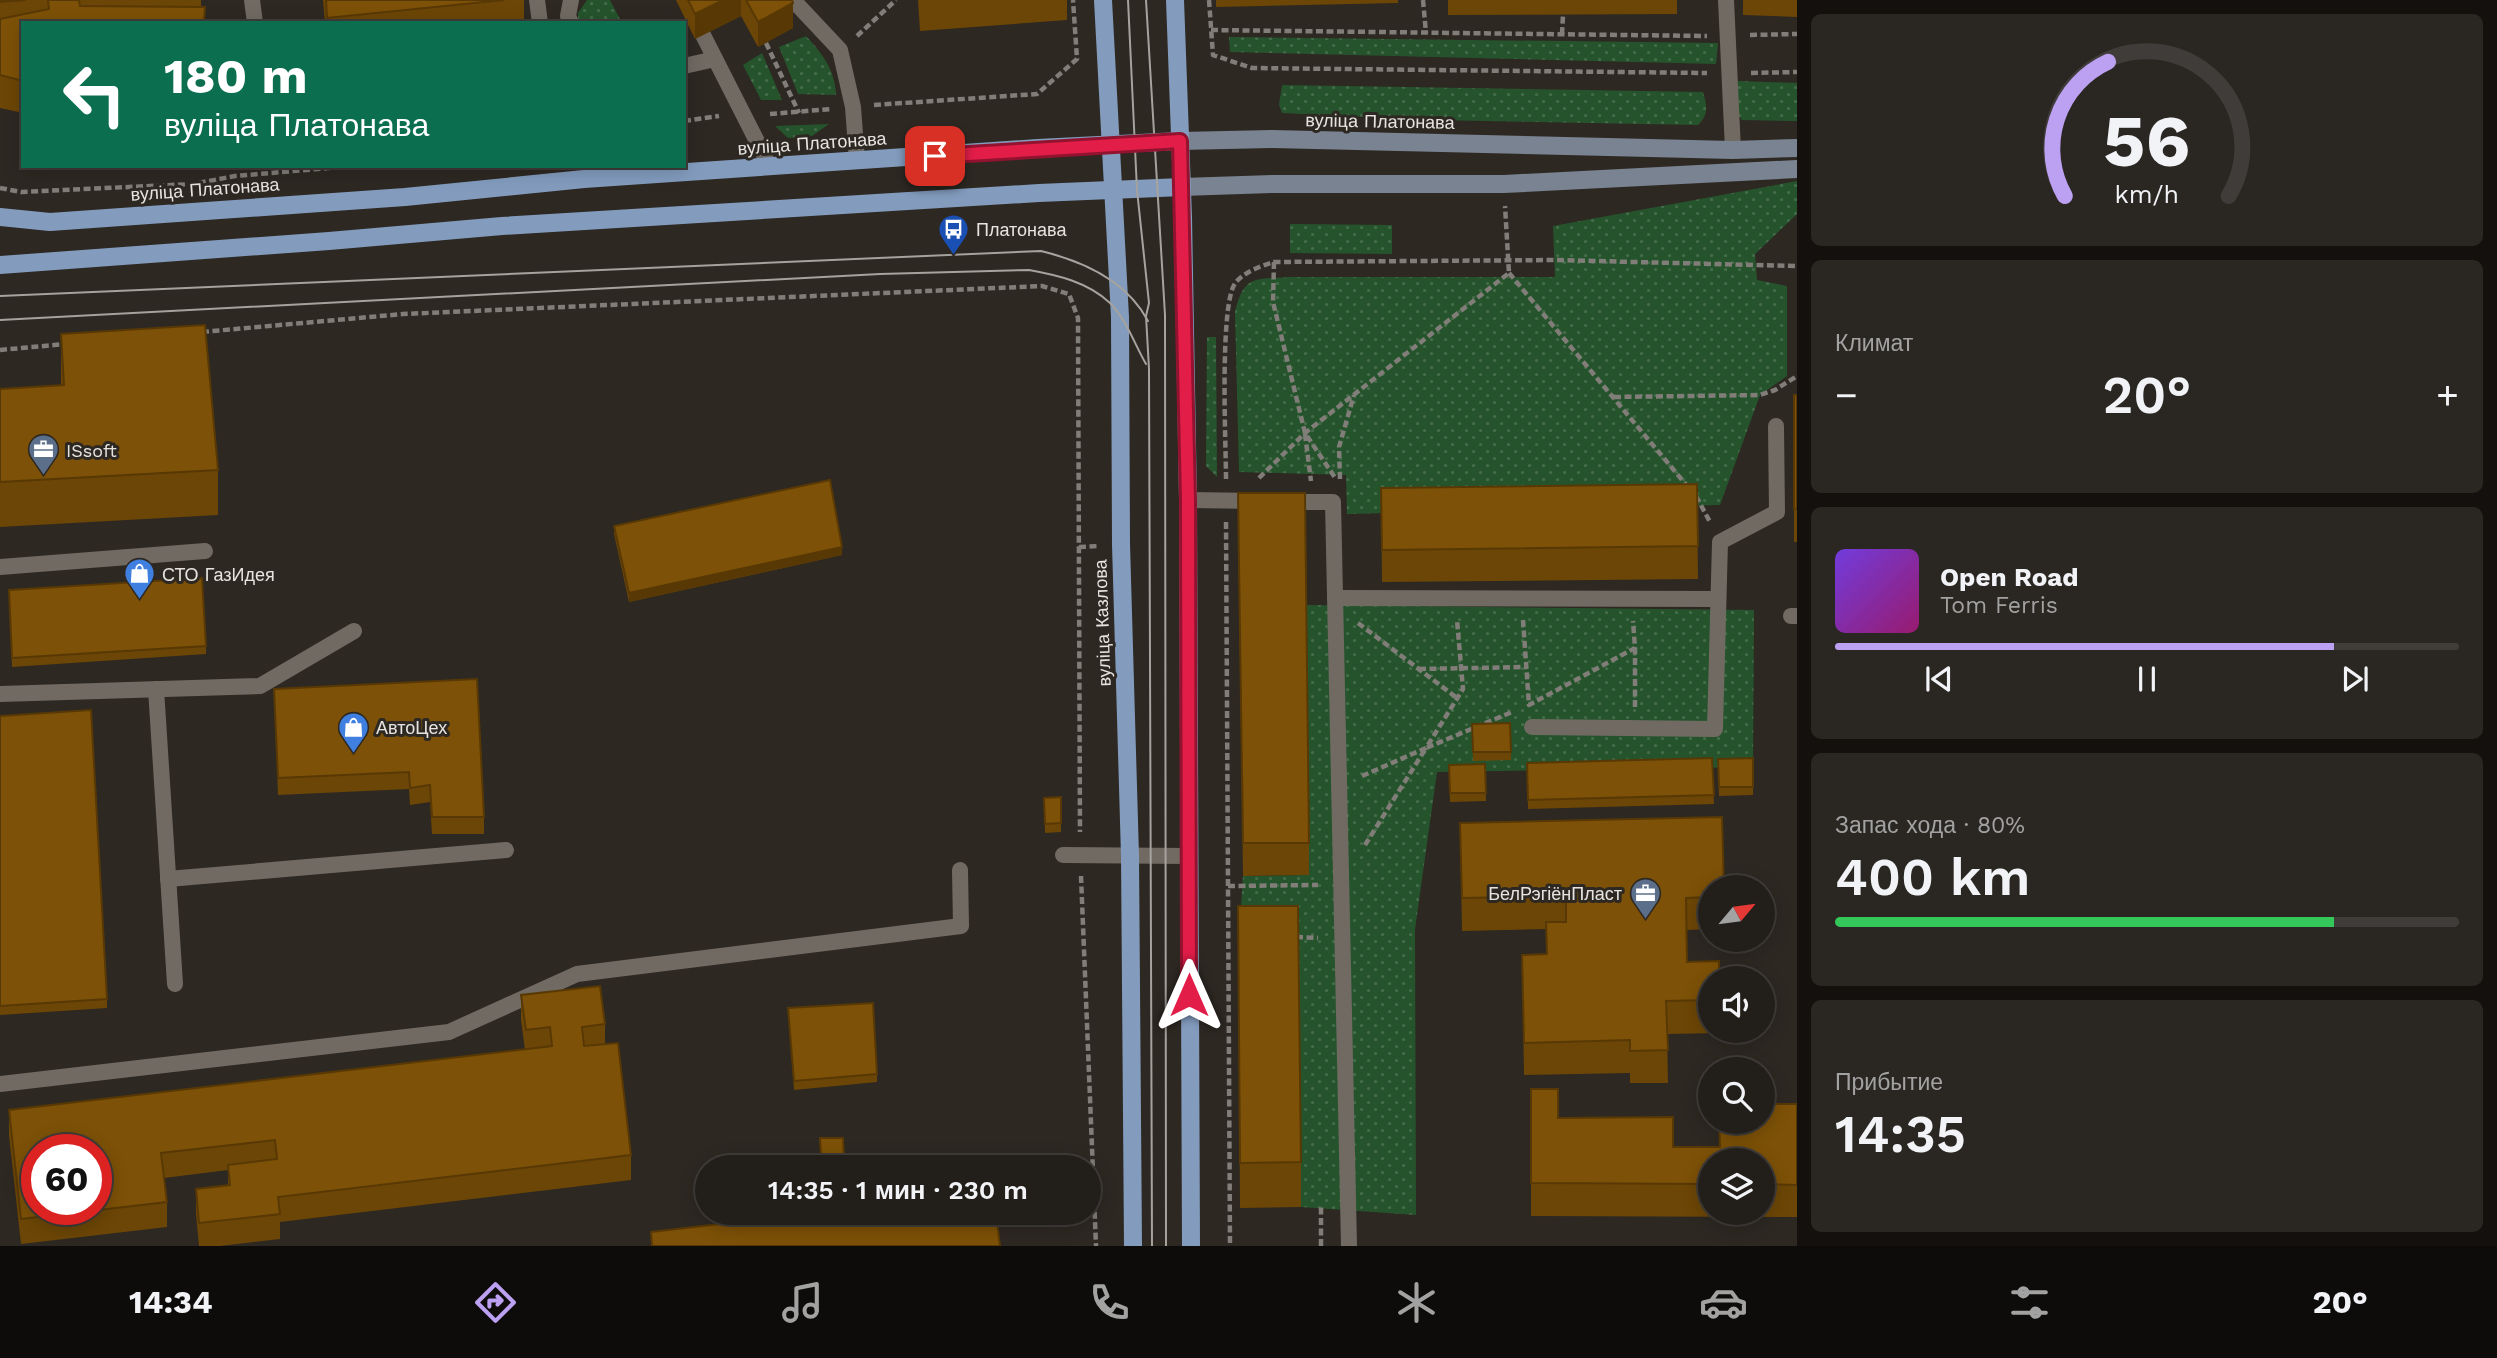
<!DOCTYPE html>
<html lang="ru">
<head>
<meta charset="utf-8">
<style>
  :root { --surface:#221e1a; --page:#2a2723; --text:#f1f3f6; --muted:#a2a2a2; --line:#3f3c39; --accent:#bca0f2 }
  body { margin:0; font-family:"Work Sans",sans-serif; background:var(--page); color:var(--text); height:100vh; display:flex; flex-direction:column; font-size:26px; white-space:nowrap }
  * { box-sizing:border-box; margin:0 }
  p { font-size:23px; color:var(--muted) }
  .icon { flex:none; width:38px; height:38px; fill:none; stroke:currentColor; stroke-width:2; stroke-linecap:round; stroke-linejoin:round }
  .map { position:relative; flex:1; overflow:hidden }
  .details { display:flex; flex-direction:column; gap:14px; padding:14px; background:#13100e; width:700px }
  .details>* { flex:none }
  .guide { position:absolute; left:21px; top:21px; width:665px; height:147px; border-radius:0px; box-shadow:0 4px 18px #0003,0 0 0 2px var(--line); background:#0b6e4f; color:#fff; overflow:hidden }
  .needle { width:46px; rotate:61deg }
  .fabs { position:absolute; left:1698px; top:875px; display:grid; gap:14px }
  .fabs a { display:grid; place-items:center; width:77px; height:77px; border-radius:50%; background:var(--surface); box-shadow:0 4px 18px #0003,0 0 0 2px var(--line); font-size:35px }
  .speed { position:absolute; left:21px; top:1134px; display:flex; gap:14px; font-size:35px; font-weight:700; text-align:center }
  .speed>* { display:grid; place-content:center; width:91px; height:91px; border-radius:50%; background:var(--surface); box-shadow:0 4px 18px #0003,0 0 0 2px var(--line); line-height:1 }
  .speed .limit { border:10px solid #d22; background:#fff; color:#111 }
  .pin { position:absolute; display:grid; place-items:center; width:60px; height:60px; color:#fff; margin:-30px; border-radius:14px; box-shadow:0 4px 10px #0006 }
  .me { position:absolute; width:77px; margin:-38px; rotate:0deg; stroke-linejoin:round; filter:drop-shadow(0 0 5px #0008) }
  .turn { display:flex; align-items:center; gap:24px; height:147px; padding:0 28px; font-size:32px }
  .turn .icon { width:91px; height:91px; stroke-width:2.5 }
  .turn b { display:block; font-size:49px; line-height:60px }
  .big { font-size:52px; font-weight:600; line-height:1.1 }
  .details .widget { flex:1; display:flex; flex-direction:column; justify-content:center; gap:10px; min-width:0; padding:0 24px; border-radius:10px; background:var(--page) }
  .details .dial { align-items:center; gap:0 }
  .dial svg { height:182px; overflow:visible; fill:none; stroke:var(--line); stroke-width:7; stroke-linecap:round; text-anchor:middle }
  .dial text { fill:var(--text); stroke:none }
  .song { display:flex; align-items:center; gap:21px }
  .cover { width:84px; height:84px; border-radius:10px; background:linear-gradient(135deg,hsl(260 70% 55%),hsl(320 70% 35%)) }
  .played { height:7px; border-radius:4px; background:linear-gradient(90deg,var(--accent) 80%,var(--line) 80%) }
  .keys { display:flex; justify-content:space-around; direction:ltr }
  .heat { display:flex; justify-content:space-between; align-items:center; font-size:38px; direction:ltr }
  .charge { height:10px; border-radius:5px; background:linear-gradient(90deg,#34c759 80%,var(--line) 0) }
  .trip { position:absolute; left:695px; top:1155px; width:406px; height:70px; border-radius:35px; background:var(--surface); box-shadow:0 4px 18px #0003,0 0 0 2px var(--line); font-weight:600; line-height:70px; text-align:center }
  .tab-bar { display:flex; height:112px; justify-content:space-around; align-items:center; background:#0e0c0a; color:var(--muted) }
  .tab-bar .icon { width:49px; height:49px }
  .tab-bar .selected { color:var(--accent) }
  .tab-bar b { font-size:32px; color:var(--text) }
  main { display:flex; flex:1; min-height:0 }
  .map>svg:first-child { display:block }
  .grass { fill:url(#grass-dots) }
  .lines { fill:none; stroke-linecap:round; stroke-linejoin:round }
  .path { stroke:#817d78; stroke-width:4.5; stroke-dasharray:7 3.5; stroke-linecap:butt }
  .service { stroke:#706a63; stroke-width:16 }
  .secondary { stroke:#798391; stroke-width:18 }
  .primary { stroke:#839cbe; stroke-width:18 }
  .tram { stroke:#a6a29e; stroke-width:2 }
  .wall { fill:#6c4606; fill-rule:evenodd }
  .shaded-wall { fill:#583905 }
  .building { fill:#7d5107; stroke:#583905; stroke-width:2; fill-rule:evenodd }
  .route-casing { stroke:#92132f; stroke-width:18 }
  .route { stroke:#e11d48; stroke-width:12 }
  .labels { text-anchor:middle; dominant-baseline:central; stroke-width:6; stroke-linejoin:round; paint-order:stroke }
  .street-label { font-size:18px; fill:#e7e4e0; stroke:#2d2822 }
  .poi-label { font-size:18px; fill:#e7e4e0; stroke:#2d2822; text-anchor:start }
</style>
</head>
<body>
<main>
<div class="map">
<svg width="1797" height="1246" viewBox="0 0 1797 1246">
  <defs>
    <pattern id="grass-dots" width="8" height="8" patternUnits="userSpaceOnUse" patternTransform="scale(1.75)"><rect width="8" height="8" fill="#25542c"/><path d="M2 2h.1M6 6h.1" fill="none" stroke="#456c4a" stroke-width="1.8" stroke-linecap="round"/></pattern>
  </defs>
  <rect width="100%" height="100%" fill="#2d2822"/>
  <g class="grass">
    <polygon points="587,0 610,0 622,23 578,23 578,13"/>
    <path d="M 806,36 C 822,53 835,70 836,95 L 798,94 L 779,47 Z"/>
    <polygon points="1229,37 1718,43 1716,64 1230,52"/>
    <polygon points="762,53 782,100 761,100 743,65"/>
    <polygon points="1738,81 1797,83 1797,121 1742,120 1734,109"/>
    <path d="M 1282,85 L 1703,92 C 1707,106 1709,114 1698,125 L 1433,120 L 1282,113 L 1279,105 Z"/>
    <polygon points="829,124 812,136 788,138 775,126"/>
    <path d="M 1797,181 L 1797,214 L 1755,254 L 1757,280 L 1787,286 L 1787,376 L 1760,395 L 1720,505 L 1347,514 L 1346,475 L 1239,472 L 1235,312 C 1244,275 1254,280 1288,277 L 1555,277 L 1553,226 Z"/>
    <polygon points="1290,224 1392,225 1392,254 1290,253"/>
    <polygon points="1207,337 1216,337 1217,477 1206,466"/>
    <polygon points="1305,605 1754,610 1753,767 1437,772 1415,929 1416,1215 1301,1207 1298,951 1238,951 1243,876 1309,875"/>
  </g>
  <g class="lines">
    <g class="path">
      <polyline points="1209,0 1213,55 1252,68 1707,73"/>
      <polyline points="1423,0 1426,33"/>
      <polyline points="1211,30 1707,36"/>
      <polyline points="1562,34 1563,15"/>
      <polyline points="1750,35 1797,34"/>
      <polyline points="857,36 896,0"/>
      <polyline points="766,43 799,113"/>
      <polyline points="1751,73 1797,72"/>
      <polyline points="874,105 1037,94 1077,59 1073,0"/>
      <polyline points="770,114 831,109"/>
      <polyline points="684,121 719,116"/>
      <polyline points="0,188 21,192 193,184 235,176 353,166"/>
      <polyline points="1274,262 1273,302 1305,433 1336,479"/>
      <polyline points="1509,273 1688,487"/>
      <polyline points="202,332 403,314 1042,286 1069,294 1078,318 1080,832"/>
      <polyline points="0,350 65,344"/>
      <polyline points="1614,397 1760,395 1775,390 1797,376"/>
      <polyline points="1305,434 1311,481"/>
      <polyline points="1259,478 1305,433 1509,273 1505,206"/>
      <path d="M 1226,479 C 1226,445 1219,301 1236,282 C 1246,271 1261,266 1274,262 L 1554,260 L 1797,266"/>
      <polyline points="1340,479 1339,447 1354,395"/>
      <polyline points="1696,496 1710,522"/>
      <polyline points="1226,522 1230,1246"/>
      <polyline points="1079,547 1099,546"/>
      <polyline points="1523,620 1529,705 1635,648 1633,621"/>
      <polyline points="1358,623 1457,698"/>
      <polyline points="1419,669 1527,667"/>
      <polyline points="1635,707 1635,648"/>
      <polyline points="1362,776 1426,748 1463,689 1457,620"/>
      <polyline points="1365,845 1426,748 1512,712"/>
      <polyline points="1081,876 1096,1246"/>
      <polyline points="1228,886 1318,885"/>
      <polyline points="1296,937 1318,938"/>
      <polyline points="1321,1246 1321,1205"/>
    </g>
    <g class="service">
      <polyline points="252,0 255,23"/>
      <polyline points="537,0 540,23"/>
      <polyline points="571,0 568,16 571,23"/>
      <polyline points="793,0 840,50 853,107 857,161"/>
      <polyline points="1726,0 1733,150"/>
      <polyline points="703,35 770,167"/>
      <polyline points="684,66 715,59"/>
      <polyline points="1188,500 1259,501"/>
      <polyline points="1284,502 1333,502 1349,1246"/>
      <polyline points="0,567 205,551"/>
      <polyline points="1335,598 1718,599"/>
      <polyline points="1791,616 1797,616"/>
      <polyline points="156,689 175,984"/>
      <polyline points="0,694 260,686 354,631"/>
      <polyline points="1532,727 1715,729 1720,542 1777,512 1776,426"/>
      <polyline points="1063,855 1188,856"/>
      <polyline points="168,879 506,850"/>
      <polyline points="0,1084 449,1032 577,974 961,926 960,870"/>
    </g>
    <g class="secondary">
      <polyline points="1180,141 1272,139 1733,150 1797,148"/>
      <polyline points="1182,187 1273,184 1504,184 1797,169"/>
    </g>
    <g class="primary">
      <polyline points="1103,0 1120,317 1121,544 1130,856 1133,1246"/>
      <polyline points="1175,0 1183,217 1188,500 1191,1246"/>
      <polyline points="0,217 50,222 405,197 584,179 1038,148 1180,141"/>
      <polyline points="0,265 329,241 502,226 1039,193 1182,187"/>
    </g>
    <g class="tram">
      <polyline points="1128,0 1137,190 1149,303 1146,316 1149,369 1152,1246"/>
      <polyline points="1146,0 1165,315 1166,1246"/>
      <path d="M 0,296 L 1041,251 C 1082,261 1127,281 1148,321"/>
      <path d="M 0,320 L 880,274 L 1029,270 C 1057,275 1088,282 1110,303 C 1126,319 1135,345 1146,364"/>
    </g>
  </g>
  <g class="wall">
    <polygon points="0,0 201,0 201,7 205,23 23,23 23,113 0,108"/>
    <polygon points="323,0 524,0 524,23 325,23"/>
    <polygon points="676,0 792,0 793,28 758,47 741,16 695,39"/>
    <polygon points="918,0 1067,0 1067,20 920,31"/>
    <polygon points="1216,0 1398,0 1398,3 1216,7"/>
    <polygon points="1448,0 1677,0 1677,14 1448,15"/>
    <polygon points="1743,0 1797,0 1797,17 1743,15"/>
    <polygon points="61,334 218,470 218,515 0,527 0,389 61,386"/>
    <rect x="1794" y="395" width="3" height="147"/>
    <polygon points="1697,484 1698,579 1382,582 1381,488"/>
    <polygon points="614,526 842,555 629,602 614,534"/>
    <polygon points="1238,526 1309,843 1309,875 1243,876"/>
    <polygon points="9,590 206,646 206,654 12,667"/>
    <polygon points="274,689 484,817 484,834 432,834 430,802 410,805 409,789 278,795"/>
    <polygon points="0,716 107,999 107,1008 0,1015"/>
    <polygon points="1510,723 1511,760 1473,761 1472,724"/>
    <polygon points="1712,758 1714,804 1528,809 1527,763"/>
    <polygon points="1753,758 1753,795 1719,796 1718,759"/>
    <polygon points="1485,764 1486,801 1450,802 1449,765"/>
    <polygon points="1061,797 1061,832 1045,833 1044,798"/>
    <polygon points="1460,823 1710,887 1710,929 1687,930 1687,962 1710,978 1710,1031 1719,1031 1719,1033 1667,1034 1668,1083 1630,1083 1630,1073 1524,1075 1522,955 1546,954 1546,929 1462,931"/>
    <polygon points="1238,906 1301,1162 1301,1207 1240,1208"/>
    <polygon points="521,995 605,1024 605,1044 631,1155 631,1180 280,1222 280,1239 220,1246 199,1246 196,1214 196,1189 228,1185 228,1170 164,1178 167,1202 167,1227 21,1244 9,1135 9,1110 525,1050 521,1020"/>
    <polygon points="788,1008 877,1074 877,1082 794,1090"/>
    <path d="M 1531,1089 L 1558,1118 L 1673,1147 L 1719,1147 L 1719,1122 L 1797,1104 L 1797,1217 L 1531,1216 ZM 1710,1160 L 1762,1160 L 1762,1213 L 1710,1213 Z"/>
    <polygon points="820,1138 843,1138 844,1164 821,1164"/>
  </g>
  <g class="shaded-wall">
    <polygon points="723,0 741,0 741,16 695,39 695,14"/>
    <polygon points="793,3 793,28 758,47 758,22"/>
    <polygon points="842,547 842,555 629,602 629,593"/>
  </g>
  <g class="building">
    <polygon points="0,0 26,0 0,2"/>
    <polygon points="48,0 79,0 80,6 205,7 204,23 23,23 23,81 0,75 0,19 49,9"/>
    <polygon points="326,0 504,0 327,18"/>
    <polygon points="688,0 723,0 695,14"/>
    <polygon points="746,0 792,0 793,3 758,22"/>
    <polygon points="205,325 218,470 0,482 0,389 64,385 61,334"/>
    <rect x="1794" y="395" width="3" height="114"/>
    <polygon points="830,480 842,547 629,593 614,526"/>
    <polygon points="1697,484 1698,546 1382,550 1381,488"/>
    <polygon points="1238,493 1305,493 1309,843 1243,843"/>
    <polygon points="202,578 206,646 12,658 9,590"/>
    <polygon points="477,679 484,817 432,817 430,785 410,788 409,772 278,778 274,689"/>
    <polygon points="91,710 107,999 0,1006 0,716"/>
    <polygon points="1510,723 1511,752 1473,752 1472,724"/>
    <polygon points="1712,758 1714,795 1528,800 1527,763"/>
    <polygon points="1753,758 1753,787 1719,787 1718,759"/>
    <polygon points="1485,764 1486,793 1450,793 1449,765"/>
    <polygon points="1061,797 1061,823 1045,824 1044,798"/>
    <polygon points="1722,817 1724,887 1710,887 1710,897 1686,898 1687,962 1719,961 1719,978 1710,978 1710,1000 1666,1001 1668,1050 1630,1051 1630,1040 1524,1043 1522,955 1547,954 1546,922 1566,922 1566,896 1462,898 1460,823"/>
    <polygon points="1238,906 1298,906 1301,1162 1240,1163"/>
    <path d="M 600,986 L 605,1024 L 582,1027 L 584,1046 L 618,1043 L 631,1155 L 278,1197 L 280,1214 L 199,1223 L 196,1189 L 230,1185 L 228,1165 L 277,1159 L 275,1140 L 161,1153 L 167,1202 L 21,1219 L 9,1110 L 552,1046 L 550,1027 L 526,1030 L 521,995 ZM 37,1150 L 96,1150 L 96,1209 L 37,1209 Z"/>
    <polygon points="873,1003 877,1074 794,1081 788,1008"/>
    <polygon points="1531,1089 1558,1089 1558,1118 1673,1117 1673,1147 1720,1147 1719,1122 1762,1122 1762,1104 1797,1104 1797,1185 1762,1184 1762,1160 1710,1160 1710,1184 1531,1183"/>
    <polygon points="820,1138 843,1138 844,1155 821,1156"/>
    <polygon points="816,1213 996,1213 1000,1246 652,1246 651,1232"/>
  </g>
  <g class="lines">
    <defs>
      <polyline id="route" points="935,156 1180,141 1188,500 1189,995"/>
    </defs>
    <use href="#route" class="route-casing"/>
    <use href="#route" class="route"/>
  </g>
  <defs>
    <symbol id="bus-pin" viewBox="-11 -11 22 30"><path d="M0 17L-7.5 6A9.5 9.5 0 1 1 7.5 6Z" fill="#1a4fb4" stroke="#2d2822"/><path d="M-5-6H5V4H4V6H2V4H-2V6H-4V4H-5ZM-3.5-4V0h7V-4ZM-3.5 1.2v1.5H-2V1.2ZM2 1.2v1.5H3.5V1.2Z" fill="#fff"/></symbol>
    <symbol id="office-pin" viewBox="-11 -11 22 30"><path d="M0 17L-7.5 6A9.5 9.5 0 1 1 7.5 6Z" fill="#5c6f8a" stroke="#2d2822"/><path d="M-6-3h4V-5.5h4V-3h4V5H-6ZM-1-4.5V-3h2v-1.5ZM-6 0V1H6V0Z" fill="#fff"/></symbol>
    <symbol id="shop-pin" viewBox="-11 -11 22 30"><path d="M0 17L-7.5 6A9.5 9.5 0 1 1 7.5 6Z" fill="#3f7fe0" stroke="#2d2822"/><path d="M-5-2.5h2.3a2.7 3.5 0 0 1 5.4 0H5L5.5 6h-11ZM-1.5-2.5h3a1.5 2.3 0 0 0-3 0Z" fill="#fff"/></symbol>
  </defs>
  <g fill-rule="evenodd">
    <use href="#bus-pin" x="936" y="212" width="35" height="47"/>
    <use href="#office-pin" x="26" y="432" width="35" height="47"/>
    <use href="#shop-pin" x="122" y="556" width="35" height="47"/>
    <use href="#shop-pin" x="336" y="710" width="35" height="47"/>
    <use href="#office-pin" x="1628" y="876" width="35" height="47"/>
  </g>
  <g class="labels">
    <g class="street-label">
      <text transform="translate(1380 121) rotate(1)">вуліца Платонава</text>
      <text transform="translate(812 143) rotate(-4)">вуліца Платонава</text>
      <text transform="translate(205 189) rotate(-4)">вуліца Платонава</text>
      <text transform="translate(1102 623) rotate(-92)">вуліца Казлова</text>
    </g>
    <g class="poi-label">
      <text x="976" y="229">Платонава</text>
      <text x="66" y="450">ISsoft</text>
      <text x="162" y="574">СТО ГазИдея</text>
      <text x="376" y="727">АвтоЦех</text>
      <text x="1622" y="893" text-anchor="end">БелРэгіёнПласт</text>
    </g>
  </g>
</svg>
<div class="fabs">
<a><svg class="needle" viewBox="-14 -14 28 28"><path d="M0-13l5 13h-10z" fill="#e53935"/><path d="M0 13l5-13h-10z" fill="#a2a2a2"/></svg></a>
<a><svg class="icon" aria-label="sound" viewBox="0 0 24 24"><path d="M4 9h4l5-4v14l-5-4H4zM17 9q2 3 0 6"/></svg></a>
<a><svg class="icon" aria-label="search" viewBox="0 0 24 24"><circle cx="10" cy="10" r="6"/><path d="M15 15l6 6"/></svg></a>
<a><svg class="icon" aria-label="layers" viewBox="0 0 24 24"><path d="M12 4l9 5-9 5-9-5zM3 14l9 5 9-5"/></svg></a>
</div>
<div class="speed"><div class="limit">60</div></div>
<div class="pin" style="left:935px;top:156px;background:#d93025"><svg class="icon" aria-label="arrive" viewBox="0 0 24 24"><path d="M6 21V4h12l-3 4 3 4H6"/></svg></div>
<svg class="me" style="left:1189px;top:995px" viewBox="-20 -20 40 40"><path d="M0-17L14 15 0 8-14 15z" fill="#e11d48" stroke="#fff" stroke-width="4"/></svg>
<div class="trip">14:35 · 1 мин · 230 m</div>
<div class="guide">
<div class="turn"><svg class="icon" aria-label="left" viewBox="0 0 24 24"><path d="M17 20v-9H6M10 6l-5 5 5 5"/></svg><div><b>180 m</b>вуліца Платонава</div></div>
</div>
</div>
<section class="details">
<div class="widget dial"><svg viewBox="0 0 100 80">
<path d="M14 69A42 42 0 1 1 86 69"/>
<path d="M14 69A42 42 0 0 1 33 10" stroke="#bca0f2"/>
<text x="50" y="56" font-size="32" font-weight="700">56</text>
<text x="50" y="72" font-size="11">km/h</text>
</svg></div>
<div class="widget"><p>Климат</p>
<div class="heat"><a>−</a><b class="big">20°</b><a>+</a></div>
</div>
<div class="widget">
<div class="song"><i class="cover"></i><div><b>Open Road</b><p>Tom Ferris</p></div></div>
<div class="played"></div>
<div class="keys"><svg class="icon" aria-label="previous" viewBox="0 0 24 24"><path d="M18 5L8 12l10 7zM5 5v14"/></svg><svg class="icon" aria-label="pause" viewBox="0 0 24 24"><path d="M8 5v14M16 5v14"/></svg><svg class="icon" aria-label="next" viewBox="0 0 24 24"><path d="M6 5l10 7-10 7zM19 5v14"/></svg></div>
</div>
<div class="widget"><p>Запас хода · 80%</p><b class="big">400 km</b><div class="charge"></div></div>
<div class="widget"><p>Прибытие</p><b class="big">14:35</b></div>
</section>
</main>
<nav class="tab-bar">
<b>14:34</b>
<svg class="icon selected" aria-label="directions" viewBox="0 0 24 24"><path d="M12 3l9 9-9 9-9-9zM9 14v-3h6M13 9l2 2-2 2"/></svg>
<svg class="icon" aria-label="music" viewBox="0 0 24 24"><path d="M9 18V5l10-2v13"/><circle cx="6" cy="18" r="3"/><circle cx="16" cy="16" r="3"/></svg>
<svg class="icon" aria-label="phone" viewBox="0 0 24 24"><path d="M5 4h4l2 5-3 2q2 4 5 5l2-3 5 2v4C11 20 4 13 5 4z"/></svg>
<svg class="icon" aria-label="climate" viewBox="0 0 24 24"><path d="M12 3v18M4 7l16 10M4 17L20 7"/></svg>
<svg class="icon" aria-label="car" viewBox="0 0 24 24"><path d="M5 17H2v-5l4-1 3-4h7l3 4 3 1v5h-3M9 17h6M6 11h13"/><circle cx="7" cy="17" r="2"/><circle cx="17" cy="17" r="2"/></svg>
<svg class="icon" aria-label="filters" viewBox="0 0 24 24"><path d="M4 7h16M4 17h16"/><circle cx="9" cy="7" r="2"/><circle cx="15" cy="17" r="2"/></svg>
<b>20°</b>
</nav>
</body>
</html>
